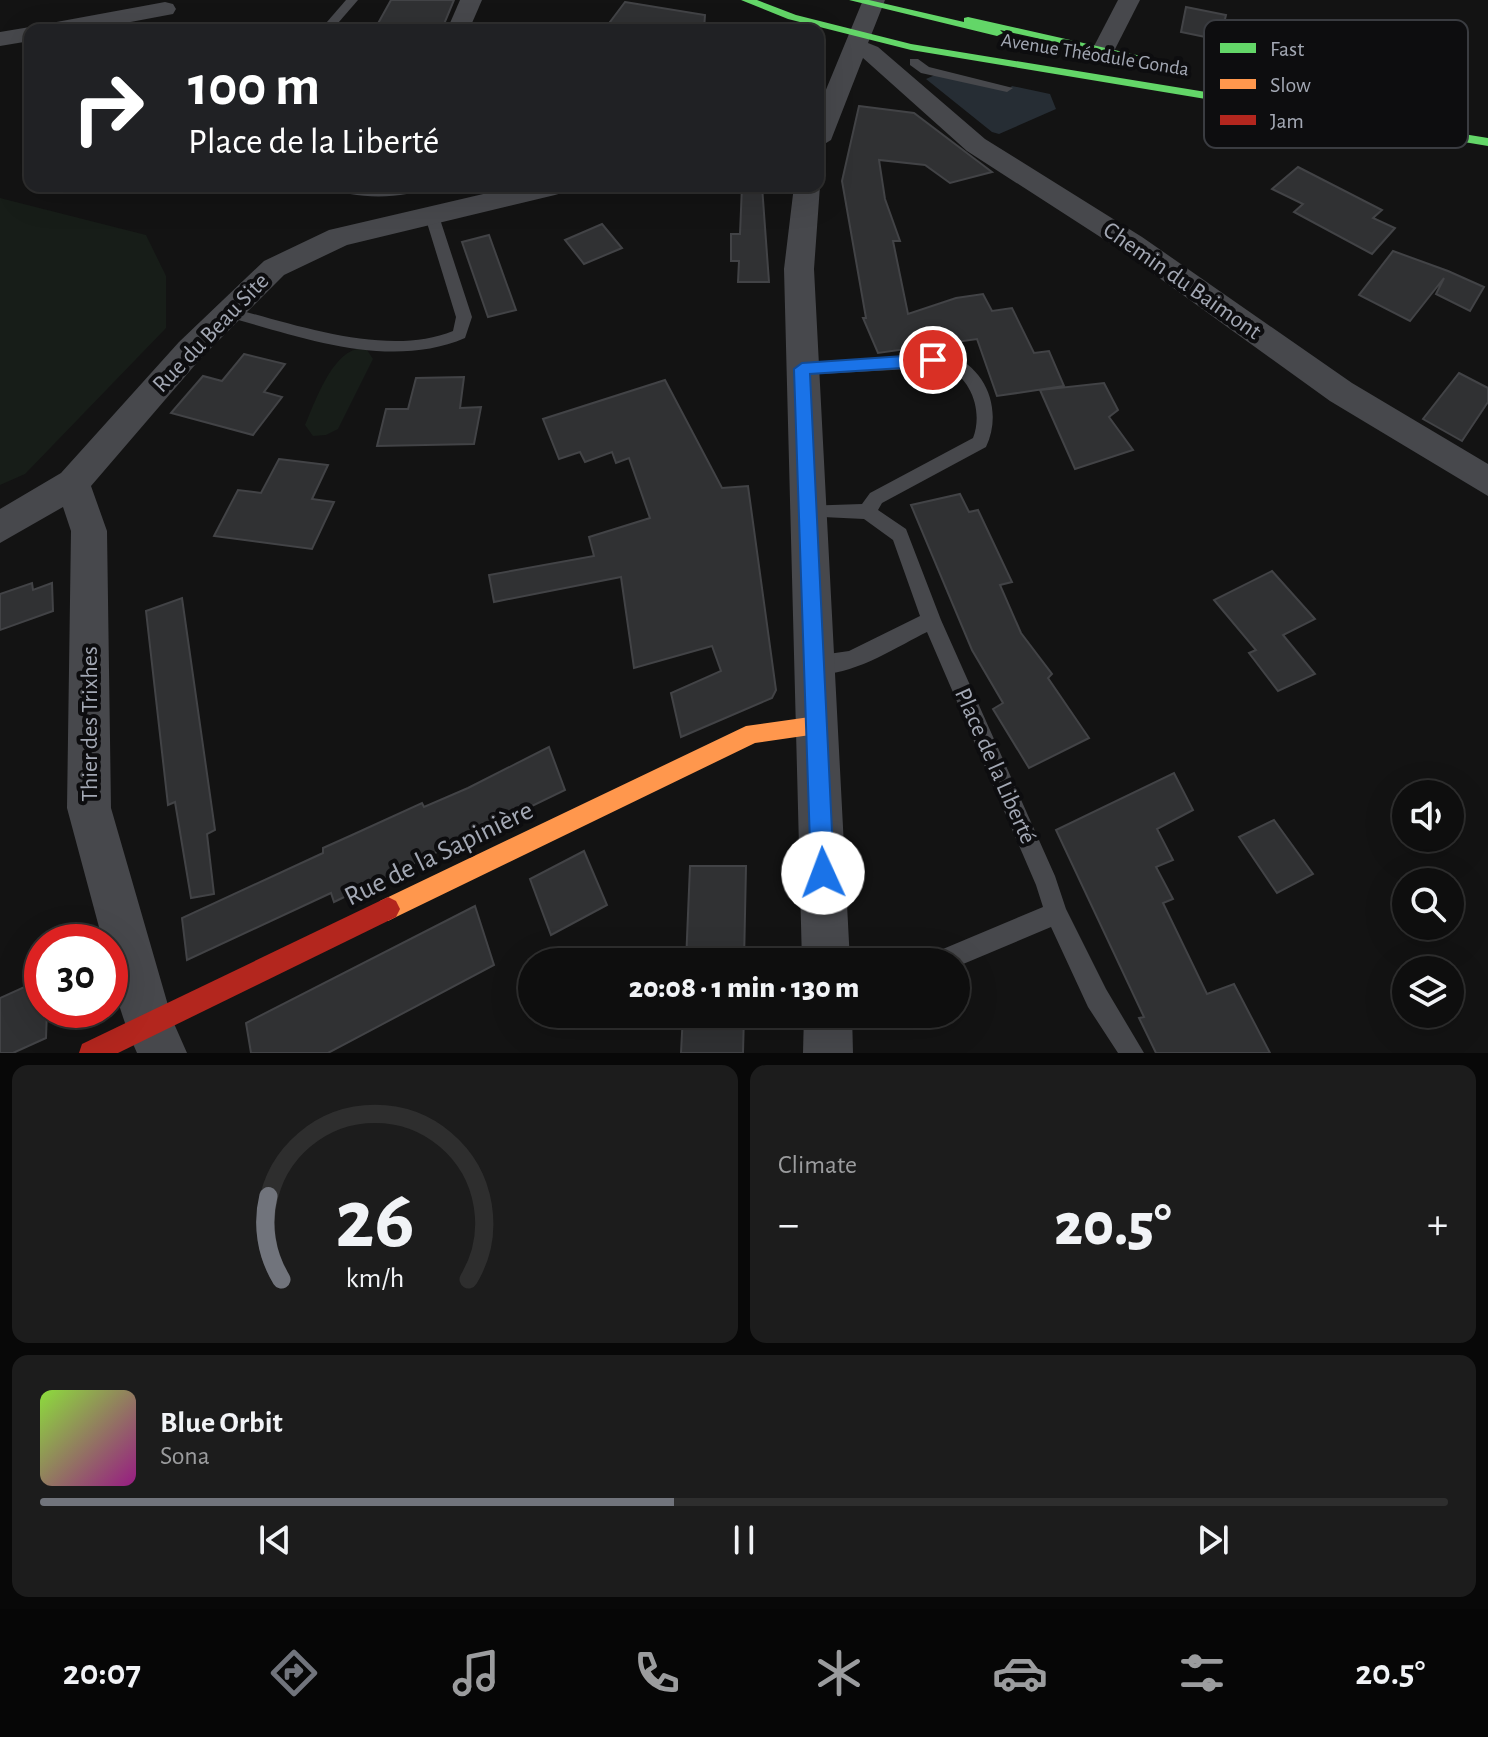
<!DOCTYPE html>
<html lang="en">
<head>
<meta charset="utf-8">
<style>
  :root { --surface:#0e0e0e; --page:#1c1c1c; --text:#f1f3f6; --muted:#9b9c9e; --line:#2e2e2e; --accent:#71747c }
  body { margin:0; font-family:"Alegreya Sans",sans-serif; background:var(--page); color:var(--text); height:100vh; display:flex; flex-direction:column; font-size:30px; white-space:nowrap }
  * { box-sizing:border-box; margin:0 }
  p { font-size:26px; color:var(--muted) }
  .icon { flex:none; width:44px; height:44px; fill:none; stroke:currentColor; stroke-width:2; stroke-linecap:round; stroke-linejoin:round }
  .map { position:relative; height:1053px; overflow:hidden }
  .details { display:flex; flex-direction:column; gap:12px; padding:12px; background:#080808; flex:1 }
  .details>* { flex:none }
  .hud { position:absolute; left:24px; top:24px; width:800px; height:168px; border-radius:16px; box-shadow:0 8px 32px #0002,0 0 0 2px var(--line); background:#202124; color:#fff; overflow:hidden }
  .tools { position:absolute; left:1392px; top:780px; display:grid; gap:16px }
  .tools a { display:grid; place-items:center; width:72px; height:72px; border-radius:50%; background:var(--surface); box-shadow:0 8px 32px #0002,0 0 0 2px var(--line); font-size:40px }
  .speed { position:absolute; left:24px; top:924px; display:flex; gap:16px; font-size:40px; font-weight:700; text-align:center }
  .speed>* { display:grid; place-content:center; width:104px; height:104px; border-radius:50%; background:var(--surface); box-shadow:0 8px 32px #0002,0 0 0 2px var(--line); line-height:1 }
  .speed .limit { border:12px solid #d22; background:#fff; color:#111 }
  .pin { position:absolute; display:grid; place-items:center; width:68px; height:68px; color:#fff; margin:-34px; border:4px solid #fff; border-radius:50%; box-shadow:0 2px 8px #0007 }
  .me { position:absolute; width:88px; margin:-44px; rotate:358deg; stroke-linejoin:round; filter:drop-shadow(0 0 6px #0008) }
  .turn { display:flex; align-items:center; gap:28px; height:168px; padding:0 32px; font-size:36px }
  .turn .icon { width:104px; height:104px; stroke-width:2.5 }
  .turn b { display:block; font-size:56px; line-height:68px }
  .big { font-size:60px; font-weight:800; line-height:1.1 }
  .details .card { flex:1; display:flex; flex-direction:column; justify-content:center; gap:12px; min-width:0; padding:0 28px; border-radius:16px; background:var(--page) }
  .details .dial { align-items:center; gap:0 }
  .dial svg { height:208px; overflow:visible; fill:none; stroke:var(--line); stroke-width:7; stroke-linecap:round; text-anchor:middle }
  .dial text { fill:var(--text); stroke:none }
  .song { display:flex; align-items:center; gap:24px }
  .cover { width:96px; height:96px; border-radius:12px; background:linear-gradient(135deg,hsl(90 70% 55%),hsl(310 70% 35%)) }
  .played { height:8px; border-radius:4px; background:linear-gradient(90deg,var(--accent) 45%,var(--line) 45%) }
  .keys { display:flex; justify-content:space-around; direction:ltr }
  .heat { display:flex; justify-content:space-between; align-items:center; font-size:44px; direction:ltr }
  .details .tiles { flex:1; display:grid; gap:12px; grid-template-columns:1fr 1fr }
  .card:last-child { grid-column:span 2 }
  .trip { position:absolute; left:518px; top:948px; width:452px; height:80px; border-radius:40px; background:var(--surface); box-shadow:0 8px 32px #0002,0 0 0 2px var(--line); font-weight:800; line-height:80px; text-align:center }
  .tab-bar { display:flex; height:128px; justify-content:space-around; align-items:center; background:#060606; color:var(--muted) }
  .tab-bar .icon { width:56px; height:56px }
  .tab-bar .on { color:var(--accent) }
  .tab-bar b { font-size:36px; color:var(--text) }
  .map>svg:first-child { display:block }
  .green { fill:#171d18 }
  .water { fill:#262d34 }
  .building { fill:#303133; stroke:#424346; stroke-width:2 }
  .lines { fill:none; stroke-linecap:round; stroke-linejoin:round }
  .lane { fill:#47484c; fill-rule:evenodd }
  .street { fill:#47484c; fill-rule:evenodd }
  .fast { fill:#63d668; fill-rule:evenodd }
  .slow { fill:#ff974d; fill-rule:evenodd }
  .jam { fill:#b3261e; fill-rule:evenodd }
  .route { fill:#1a73e8; stroke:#114b97; stroke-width:2 }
  .labels { text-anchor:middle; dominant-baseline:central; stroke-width:8; stroke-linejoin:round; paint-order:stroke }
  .far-street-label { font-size:20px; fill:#a3a8b4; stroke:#0d0d0f }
  .street-label { font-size:24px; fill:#a3a8b4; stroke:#0d0d0f }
  .near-street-label { font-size:28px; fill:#a3a8b4; stroke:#0d0d0f }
  .key { fill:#0d0d0f; stroke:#3a3c41; stroke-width:2 }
  .key-label { font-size:22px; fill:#a3a8b4 }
</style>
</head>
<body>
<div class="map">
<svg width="1488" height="1053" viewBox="0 0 1488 1053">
  <rect width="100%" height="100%" fill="#131313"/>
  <g class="green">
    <polygon points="0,198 146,235 166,276 166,328 25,474 0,485"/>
    <path d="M 357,349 L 367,350 L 373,359 L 338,429 L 326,435 L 313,436 L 305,425 C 315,402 331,355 357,349 Z"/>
  </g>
  <polygon class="water" points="935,75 1007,91 1012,86 1050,94 1056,109 999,134 992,132 926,79"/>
  <g class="building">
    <polygon points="391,0 454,0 442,29 376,27"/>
    <polygon points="625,2 705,15 704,30 604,30"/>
    <polygon points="1186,7 1226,15 1220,40 1181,32"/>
    <polygon points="859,106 914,113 992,172 950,183 925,165 879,160 885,199 900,241 893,241 908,314 956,298 983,294 992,311 1012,308 1034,353 1049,351 1064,386 997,396 977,339 878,353 863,318 866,318 842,181"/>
    <polygon points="1298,167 1382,210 1373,218 1395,228 1372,254 1294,212 1303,204 1272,189"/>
    <polygon points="742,186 762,186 769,282 738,282 739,261 731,261 731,234 740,234"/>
    <polygon points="602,224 622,248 584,264 565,240"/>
    <polygon points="489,235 516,310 488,317 462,242"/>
    <polygon points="1393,251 1448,271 1484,287 1470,311 1436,294 1444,278 1410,321 1359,295"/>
    <polygon points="244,354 285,364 264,392 282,397 253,435 171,413 203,376 222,381"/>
    <polygon points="1459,373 1488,388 1488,402 1462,441 1423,419"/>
    <polygon points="464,377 460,408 481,407 474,444 377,446 386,409 408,409 416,378"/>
    <polygon points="665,380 722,488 748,486 776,690 772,698 681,737 671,693 721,671 712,646 634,668 621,577 494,602 489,575 594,556 589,537 650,518 629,458 616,463 612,452 585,462 580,452 559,459 543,419"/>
    <polygon points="1104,383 1118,410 1109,417 1133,450 1075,469 1040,390"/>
    <polygon points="279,459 328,465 312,499 334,502 312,549 214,536 238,490 261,493"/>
    <polygon points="960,494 969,512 978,510 1012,582 1000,585 1021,633 1052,674 1048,678 1089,738 1029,768 993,709 1003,703 972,650 911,505"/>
    <polygon points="1272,571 1315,619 1283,635 1315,674 1278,691 1249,653 1256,650 1214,600"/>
    <polygon points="32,583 33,590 52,583 53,611 0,630 0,594"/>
    <polygon points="182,598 215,830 207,834 214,894 191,898 175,802 168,805 146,611"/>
    <polygon points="549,747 565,790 334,902 331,893 187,960 182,918 323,853 323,848 352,835 422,803 424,807 468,788"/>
    <polygon points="1174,773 1193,810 1157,829 1173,860 1156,867 1173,899 1163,903 1207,994 1234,984 1270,1053 1156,1053 1139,1018 1144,1017 1056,830"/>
    <polygon points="1274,820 1313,874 1277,893 1239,837"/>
    <polygon points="584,851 607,905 551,935 530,879"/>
    <polygon points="690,866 746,866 744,962 686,962"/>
    <polygon points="475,906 494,965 328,1053 251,1053 246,1023"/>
    <polygon points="42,979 42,1010 47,1010 46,1038 13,1053 0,1053 0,998"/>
    <polygon points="683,1014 744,1014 743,1053 681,1053"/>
  </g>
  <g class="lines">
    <g class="lane">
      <polygon points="346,0 358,0 332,30 320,30"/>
      <polygon points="910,59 918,59 929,67 1013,88 1007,92 921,73 910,65"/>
      <path d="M 330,186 L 375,189 L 427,186 C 409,200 348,200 330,186 Z"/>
      <path d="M 431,208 L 438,213 L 472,317 L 465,338 C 390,370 303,338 228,317 L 220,312 L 228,307 C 293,324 388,358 453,331 L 456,317 L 424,213 Z"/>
      <path d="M 949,355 C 987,367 1003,412 986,447 L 882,503 L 878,510 L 906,529 L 941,620 L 1055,876 L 1066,909 L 1106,989 L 1144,1053 L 1118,1053 L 1088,1007 L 1051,927 L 956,967 L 956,962 L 927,962 L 931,954 L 1043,907 L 1036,885 L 927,632 C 896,647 841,684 807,671 L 804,664 L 807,657 L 849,651 L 920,616 L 893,540 L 864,519 L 802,516 L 799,511 L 802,506 L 862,504 L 870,493 L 973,438 C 983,412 972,380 947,367 L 802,375 L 794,369 L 802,363 Z"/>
    </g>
    <g class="street">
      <polygon points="460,0 482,0 469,30 447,30"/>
      <polygon points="863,0 885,0 868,43 878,47 985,139 1142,237 1352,383 1488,464 1488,496 1330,401 1122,251 967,151 863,58 831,140 818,148 818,109"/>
      <polygon points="1118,0 1140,0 1112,55 1096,55 1092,50"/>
      <polygon points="165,2 173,4 176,9 173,14 88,30 40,30 51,23"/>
      <polygon points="30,27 39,30 30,30 30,41 0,46 0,32"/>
      <polygon points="818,182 820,186 814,269 850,962 802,962 784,269 794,186 818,186"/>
      <path d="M 518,186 L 568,186 L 565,192 L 555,195 L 347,245 L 284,275 L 201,358 L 91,486 L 107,531 L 111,808 L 172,1019 L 187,1053 L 137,1053 C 121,1017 110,981 110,942 L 103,942 L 67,808 L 71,531 L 63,507 L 0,543 L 0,509 L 61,473 L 179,342 L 264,261 L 329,230 Z"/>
      <polygon points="804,1014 852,1014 853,1053 803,1053"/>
    </g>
    <g class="fast">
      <polygon points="741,0 757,0 796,15 911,44 1488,138 1488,146 911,50 788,19"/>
      <polygon points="849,0 869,0 964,22 964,18 968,17 1141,56 1135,60 1000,30 1003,33 997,36"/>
    </g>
    <polygon class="slow" points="817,716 824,719 827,726 824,733 755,743 396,917 388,921 380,917 376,909 380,901 746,726"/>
    <polygon class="jam" points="388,897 396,901 400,909 396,917 118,1053 79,1053 82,1044"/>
  </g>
  <polygon class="route" points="933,354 941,360 933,366 810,374 834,873 831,881 823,885 815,881 811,873 794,369 802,363"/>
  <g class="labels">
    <g class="far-street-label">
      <text transform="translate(1095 55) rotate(9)">Avenue Théodule Gonda</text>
    </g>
    <g class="street-label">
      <text transform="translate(1182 281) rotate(35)">Chemin du Baimont</text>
      <text transform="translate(211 333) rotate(-46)">Rue du Beau Site</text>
      <text transform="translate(90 724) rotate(-90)">Thier des Trixhes</text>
      <text transform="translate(995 766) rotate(66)">Place de la Liberté</text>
    </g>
    <g class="near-street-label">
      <text transform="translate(439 854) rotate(-26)">Rue de la Sapinière</text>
    </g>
  </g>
  <rect x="1204" y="20" width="264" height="128" rx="12" class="key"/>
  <rect x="1220" y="43" width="36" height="10" fill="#63d668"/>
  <rect x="1220" y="79" width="36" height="10" fill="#ff974d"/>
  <rect x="1220" y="115" width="36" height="10" fill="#b3261e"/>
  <g class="key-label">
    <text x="1270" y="56">Fast</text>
    <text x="1270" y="92">Slow</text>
    <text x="1270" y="128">Jam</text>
  </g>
</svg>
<div class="tools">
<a><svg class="icon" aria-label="sound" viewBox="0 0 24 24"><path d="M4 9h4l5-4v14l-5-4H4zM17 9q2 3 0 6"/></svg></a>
<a><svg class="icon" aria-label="search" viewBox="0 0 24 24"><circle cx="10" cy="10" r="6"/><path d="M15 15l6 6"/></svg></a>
<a><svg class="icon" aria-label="layers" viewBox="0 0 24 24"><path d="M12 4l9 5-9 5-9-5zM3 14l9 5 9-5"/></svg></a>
</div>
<div class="speed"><div class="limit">30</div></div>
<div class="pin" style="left:933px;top:360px;background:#d93025"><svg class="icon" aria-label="arrive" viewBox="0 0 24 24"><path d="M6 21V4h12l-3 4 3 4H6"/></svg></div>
<svg class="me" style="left:823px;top:873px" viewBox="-20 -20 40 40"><circle r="19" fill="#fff"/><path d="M0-13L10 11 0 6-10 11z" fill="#1a73e8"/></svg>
<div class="trip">20:08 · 1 min · 130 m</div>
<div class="hud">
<div class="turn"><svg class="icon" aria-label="right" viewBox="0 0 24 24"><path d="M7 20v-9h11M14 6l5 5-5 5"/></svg><div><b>100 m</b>Place de la Liberté</div></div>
</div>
</div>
<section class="details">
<div class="tiles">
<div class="card dial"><svg viewBox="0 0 100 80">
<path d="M14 69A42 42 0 1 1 86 69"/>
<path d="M14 69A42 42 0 0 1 9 37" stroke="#71747c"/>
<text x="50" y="56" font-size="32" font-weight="700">26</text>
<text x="50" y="72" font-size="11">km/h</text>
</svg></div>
<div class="card"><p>Climate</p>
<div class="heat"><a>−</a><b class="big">20.5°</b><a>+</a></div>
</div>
<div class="card">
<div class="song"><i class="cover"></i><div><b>Blue Orbit</b><p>Sona</p></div></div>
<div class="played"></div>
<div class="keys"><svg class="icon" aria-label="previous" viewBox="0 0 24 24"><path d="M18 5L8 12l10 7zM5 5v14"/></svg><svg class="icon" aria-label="pause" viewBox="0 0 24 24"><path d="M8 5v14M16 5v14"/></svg><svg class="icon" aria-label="next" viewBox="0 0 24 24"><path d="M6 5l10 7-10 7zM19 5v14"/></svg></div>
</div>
</div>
</section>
<nav class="tab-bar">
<b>20:07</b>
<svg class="icon on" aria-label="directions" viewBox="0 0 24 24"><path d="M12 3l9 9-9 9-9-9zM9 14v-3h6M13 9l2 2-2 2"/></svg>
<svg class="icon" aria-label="music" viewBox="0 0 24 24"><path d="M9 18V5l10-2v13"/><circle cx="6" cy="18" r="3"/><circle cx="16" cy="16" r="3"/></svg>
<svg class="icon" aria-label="phone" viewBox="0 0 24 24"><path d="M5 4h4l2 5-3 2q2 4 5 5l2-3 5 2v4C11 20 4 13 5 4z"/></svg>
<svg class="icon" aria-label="climate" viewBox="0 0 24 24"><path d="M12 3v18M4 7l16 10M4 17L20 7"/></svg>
<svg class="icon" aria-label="car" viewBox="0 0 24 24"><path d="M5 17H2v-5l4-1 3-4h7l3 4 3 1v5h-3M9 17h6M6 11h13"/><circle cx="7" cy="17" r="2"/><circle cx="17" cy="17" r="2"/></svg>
<svg class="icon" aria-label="filters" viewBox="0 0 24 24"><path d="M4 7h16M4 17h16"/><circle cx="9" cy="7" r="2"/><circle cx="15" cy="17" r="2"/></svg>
<b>20.5°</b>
</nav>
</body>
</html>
